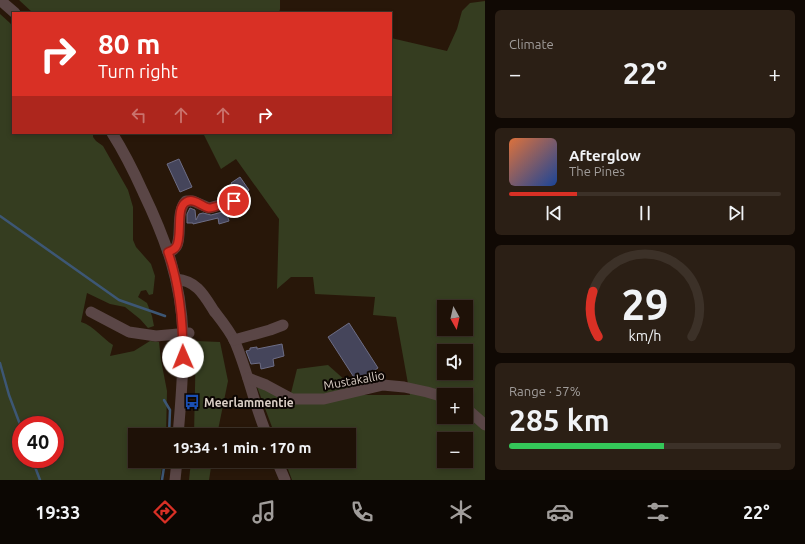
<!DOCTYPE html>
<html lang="en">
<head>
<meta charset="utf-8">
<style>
  :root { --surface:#1e1107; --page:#2b1f15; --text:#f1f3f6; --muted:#a19d9b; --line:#3c3128; --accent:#d93025 }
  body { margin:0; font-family:Ubuntu,sans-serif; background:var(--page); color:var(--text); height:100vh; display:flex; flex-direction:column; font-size:15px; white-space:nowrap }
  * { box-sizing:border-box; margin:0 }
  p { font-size:13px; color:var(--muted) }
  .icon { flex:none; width:22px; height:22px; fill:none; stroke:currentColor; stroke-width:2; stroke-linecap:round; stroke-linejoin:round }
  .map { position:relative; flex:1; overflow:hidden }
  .drawer { display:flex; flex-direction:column; gap:10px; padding:10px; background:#100904; width:320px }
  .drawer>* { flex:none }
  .guide { position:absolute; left:12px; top:12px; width:380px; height:122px; border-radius:0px; box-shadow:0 2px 6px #0003,0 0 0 1px var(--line); background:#d93025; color:#fff; overflow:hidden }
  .needle { width:26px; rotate:172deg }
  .tools { position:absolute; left:437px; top:300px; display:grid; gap:8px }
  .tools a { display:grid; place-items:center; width:36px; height:36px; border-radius:0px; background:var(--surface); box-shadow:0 2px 6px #0003,0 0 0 1px var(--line); font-size:20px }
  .speed { position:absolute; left:12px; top:416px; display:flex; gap:8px; font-size:20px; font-weight:700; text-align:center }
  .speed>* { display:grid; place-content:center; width:52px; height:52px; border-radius:50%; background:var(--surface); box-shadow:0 2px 6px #0003,0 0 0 1px var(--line); line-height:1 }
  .speed .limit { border:6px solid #d22; background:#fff; color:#111 }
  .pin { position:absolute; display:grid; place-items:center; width:34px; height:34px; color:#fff; margin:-17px; border:2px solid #fff; border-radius:50%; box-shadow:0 1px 4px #0007 }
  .me { position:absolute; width:44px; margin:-22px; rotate:359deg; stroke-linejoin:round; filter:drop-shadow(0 0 3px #0008) }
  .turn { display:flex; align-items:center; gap:14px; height:84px; padding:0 20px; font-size:18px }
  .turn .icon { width:52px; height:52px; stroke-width:2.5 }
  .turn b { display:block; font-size:28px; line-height:34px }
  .lanes { display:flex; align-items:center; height:38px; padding:0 20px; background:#0003; justify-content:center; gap:20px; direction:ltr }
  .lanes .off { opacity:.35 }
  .big { font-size:30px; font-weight:600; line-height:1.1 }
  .drawer .card { flex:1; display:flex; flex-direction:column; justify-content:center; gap:6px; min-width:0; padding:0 14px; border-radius:6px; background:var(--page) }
  .drawer .dial { align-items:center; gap:0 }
  .dial svg { height:104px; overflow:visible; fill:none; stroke:var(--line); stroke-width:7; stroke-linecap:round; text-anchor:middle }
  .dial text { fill:var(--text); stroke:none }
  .song { display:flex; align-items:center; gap:12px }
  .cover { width:48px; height:48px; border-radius:6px; background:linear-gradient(135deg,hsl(20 70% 55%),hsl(220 70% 35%)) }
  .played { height:4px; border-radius:2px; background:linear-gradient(90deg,var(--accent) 25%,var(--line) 25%) }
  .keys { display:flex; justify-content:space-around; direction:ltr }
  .heat { display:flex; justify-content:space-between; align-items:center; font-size:22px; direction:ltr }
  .charge { height:6px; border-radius:3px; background:linear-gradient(90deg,#34c759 57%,var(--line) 0) }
  .trip { position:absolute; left:128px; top:428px; width:228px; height:40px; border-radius:0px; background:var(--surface); box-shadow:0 2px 6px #0003,0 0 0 1px var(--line); font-weight:600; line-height:40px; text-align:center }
  .tabs { display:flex; height:64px; justify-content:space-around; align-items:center; background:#0c0703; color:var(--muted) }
  .tabs .icon { width:28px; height:28px }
  .tabs .current { color:var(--accent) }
  .tabs b { font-size:18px; color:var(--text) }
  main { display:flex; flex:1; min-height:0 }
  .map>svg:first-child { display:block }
  .green { fill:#353d20; fill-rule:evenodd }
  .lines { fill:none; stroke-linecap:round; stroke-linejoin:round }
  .stream { stroke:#3d5775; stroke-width:2.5 }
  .building { fill:#45455b; stroke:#6d6d85 }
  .minor { stroke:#5a4646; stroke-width:11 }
  .route-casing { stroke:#8d1f18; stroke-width:10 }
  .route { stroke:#d93025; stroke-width:7 }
  .labels { text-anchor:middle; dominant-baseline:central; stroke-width:4; stroke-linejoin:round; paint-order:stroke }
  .street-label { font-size:12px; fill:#dbcfc6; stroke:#0b0502 }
  .poi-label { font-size:12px; font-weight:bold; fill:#dbcfc6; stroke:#0b0502; text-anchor:start }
</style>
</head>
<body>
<main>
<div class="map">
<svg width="485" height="480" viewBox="0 0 485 480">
  <rect width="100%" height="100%" fill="#281709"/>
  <g class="green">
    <polygon points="19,0 280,0 280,9 279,13 33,13"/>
    <path d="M 485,1 L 485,480 L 292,480 L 285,461 L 349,461 L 349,435 L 275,435 L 253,376 L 291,393 L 297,369 L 328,365 L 346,381 L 365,395 L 410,395 L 396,317 L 373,315 L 375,297 L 315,294 L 313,277 L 291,277 L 277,289 L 279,219 L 236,159 L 221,169 L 203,133 L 391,133 L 391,38 L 447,51 L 457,29 L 462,11 L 470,3 ZM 444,307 L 466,307 L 466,329 L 444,329 ZM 444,351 L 466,351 L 466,373 L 444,373 ZM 444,395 L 466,395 L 466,417 L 444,417 ZM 444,439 L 466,439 L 466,461 L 444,461 Z"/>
    <path d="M 0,14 L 10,23 L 13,27 L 13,133 L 93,133 L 93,137 L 96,141 L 103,146 L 128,190 L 133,207 L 133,240 L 136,247 L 151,264 L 155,276 L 153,294 L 149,295 L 146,290 L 141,291 L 138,297 L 147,303 L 152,316 L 154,326 L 148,328 L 140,319 L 125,307 L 110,304 L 87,293 L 81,322 C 94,326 102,338 113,345 L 110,356 L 134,351 L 150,341 L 159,342 L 161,360 L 167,391 L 166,435 L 135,435 L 135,461 L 163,461 L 160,480 L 0,480 ZM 21,425 L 55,425 L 55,459 L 21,459 Z"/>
    <polygon points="196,341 220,342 228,381 217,435 194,435"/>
    <polygon points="191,461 212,461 209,480 189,480"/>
  </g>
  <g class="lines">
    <g class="stream">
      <polyline points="0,216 119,300 165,316"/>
      <polyline points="0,363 9,395 21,427"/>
      <polyline points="164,400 170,410 169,435"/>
      <polyline points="32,459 40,480"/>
      <polyline points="162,480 165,461"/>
    </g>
  </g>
  <g class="building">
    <polygon points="179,159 192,187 180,192 167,164"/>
    <polygon points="240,177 249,190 241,197 231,183"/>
    <polygon points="190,208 195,210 196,220 199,214 203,213 211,215 226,211 229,221 219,224 218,218 193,224 193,223 187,223 187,214"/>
    <polygon points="349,323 378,368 357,382 328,337"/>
    <polygon points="282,344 284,356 273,359 274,366 261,369 260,363 251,364 246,351 250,350 250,348 257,347 257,349"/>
  </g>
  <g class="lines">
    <g class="minor">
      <polyline points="0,0 15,13"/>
      <path d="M 112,133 C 124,152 134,172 143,192 C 166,240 181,281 183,335 C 184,368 181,402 178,435"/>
      <path d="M 168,252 C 170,251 172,251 174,249 C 184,242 174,213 186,201 L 193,201 L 209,208 L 234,201"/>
      <path d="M 176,279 C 197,281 204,295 214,311 C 221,320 230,331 235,342 C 248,372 254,405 267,435"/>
      <polyline points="91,312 129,332 156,336 189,333"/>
      <polyline points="234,340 270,330 283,325"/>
      <polyline points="248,378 266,385 292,399 324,399 383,385 404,387 427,392 444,397"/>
      <polyline points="466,408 485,425"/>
      <polyline points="277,461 285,480"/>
      <polyline points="175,480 177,461"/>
    </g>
  </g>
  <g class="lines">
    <defs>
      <path id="route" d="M 183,357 C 183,322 180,286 168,252 C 171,251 174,250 176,247 C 183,237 175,208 186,202 C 194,197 202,207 209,208 C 213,208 229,202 234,201"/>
    </defs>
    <use href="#route" class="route-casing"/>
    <use href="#route" class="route"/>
  </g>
  <defs>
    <symbol id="bus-bare" viewBox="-9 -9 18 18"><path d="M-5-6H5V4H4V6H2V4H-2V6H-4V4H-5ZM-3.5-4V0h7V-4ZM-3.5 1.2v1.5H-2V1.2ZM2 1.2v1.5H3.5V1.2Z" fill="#1a4fb4" stroke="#0b0502" stroke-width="2.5" paint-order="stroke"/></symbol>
  </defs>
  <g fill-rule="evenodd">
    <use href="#bus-bare" x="181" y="391" width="22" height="22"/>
  </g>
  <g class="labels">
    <g class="street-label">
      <text transform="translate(354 380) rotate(-10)">Mustakallio</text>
    </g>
    <g class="poi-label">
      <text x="204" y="402">Meerlammentie</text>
    </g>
  </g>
</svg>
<div class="tools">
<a><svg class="needle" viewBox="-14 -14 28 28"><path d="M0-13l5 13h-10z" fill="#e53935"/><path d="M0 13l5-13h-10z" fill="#a19d9b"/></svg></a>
<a><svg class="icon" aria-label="sound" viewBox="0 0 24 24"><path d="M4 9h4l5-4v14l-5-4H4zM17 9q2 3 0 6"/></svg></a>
<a>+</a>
<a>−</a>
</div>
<div class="speed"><div class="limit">40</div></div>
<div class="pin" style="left:234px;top:201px;background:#d93025"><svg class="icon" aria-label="arrive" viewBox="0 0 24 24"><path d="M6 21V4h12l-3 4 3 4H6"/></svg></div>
<svg class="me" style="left:183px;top:357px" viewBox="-20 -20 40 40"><circle r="19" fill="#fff"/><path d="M0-13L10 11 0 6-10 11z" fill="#d93025"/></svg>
<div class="trip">19:34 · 1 min · 170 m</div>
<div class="guide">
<div class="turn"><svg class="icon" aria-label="right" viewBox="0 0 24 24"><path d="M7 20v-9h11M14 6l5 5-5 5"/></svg><div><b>80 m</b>Turn right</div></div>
<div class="lanes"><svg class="icon off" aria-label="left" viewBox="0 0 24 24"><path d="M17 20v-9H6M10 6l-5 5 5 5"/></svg><svg class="icon off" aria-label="ahead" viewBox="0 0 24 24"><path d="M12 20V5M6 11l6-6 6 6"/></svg><svg class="icon off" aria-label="ahead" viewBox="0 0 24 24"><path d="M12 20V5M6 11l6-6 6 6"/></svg><svg class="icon" aria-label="right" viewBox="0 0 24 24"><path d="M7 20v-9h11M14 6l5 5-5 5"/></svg></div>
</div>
</div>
<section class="drawer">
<div class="card"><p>Climate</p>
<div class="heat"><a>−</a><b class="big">22°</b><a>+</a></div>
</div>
<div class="card">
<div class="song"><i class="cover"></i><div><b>Afterglow</b><p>The Pines</p></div></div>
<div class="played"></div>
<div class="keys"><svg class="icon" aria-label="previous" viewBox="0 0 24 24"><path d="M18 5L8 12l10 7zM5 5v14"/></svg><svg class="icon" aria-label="pause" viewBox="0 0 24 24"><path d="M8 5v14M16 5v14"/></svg><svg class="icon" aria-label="next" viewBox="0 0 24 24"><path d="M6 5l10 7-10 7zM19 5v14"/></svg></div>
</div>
<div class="card dial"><svg viewBox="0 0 100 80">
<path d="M14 69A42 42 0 1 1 86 69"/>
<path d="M14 69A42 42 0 0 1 10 34" stroke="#d93025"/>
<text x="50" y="56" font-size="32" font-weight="700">29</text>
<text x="50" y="72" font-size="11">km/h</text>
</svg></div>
<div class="card"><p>Range · 57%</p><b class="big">285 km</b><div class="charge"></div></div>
</section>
</main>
<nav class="tabs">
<b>19:33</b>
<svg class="icon current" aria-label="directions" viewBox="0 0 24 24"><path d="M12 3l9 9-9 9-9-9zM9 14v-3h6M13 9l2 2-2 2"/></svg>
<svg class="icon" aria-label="music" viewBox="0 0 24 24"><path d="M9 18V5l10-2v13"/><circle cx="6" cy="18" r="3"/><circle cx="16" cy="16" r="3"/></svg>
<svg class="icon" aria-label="phone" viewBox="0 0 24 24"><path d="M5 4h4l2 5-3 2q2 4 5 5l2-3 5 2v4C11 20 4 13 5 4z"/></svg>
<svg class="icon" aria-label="climate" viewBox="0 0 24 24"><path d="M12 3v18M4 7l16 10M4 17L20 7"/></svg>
<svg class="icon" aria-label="car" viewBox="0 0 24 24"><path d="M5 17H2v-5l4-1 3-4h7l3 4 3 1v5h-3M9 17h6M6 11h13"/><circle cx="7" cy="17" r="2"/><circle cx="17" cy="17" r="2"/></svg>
<svg class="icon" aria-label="filters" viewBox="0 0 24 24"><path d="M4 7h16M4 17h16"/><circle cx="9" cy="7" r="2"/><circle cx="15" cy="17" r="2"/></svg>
<b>22°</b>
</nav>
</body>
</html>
